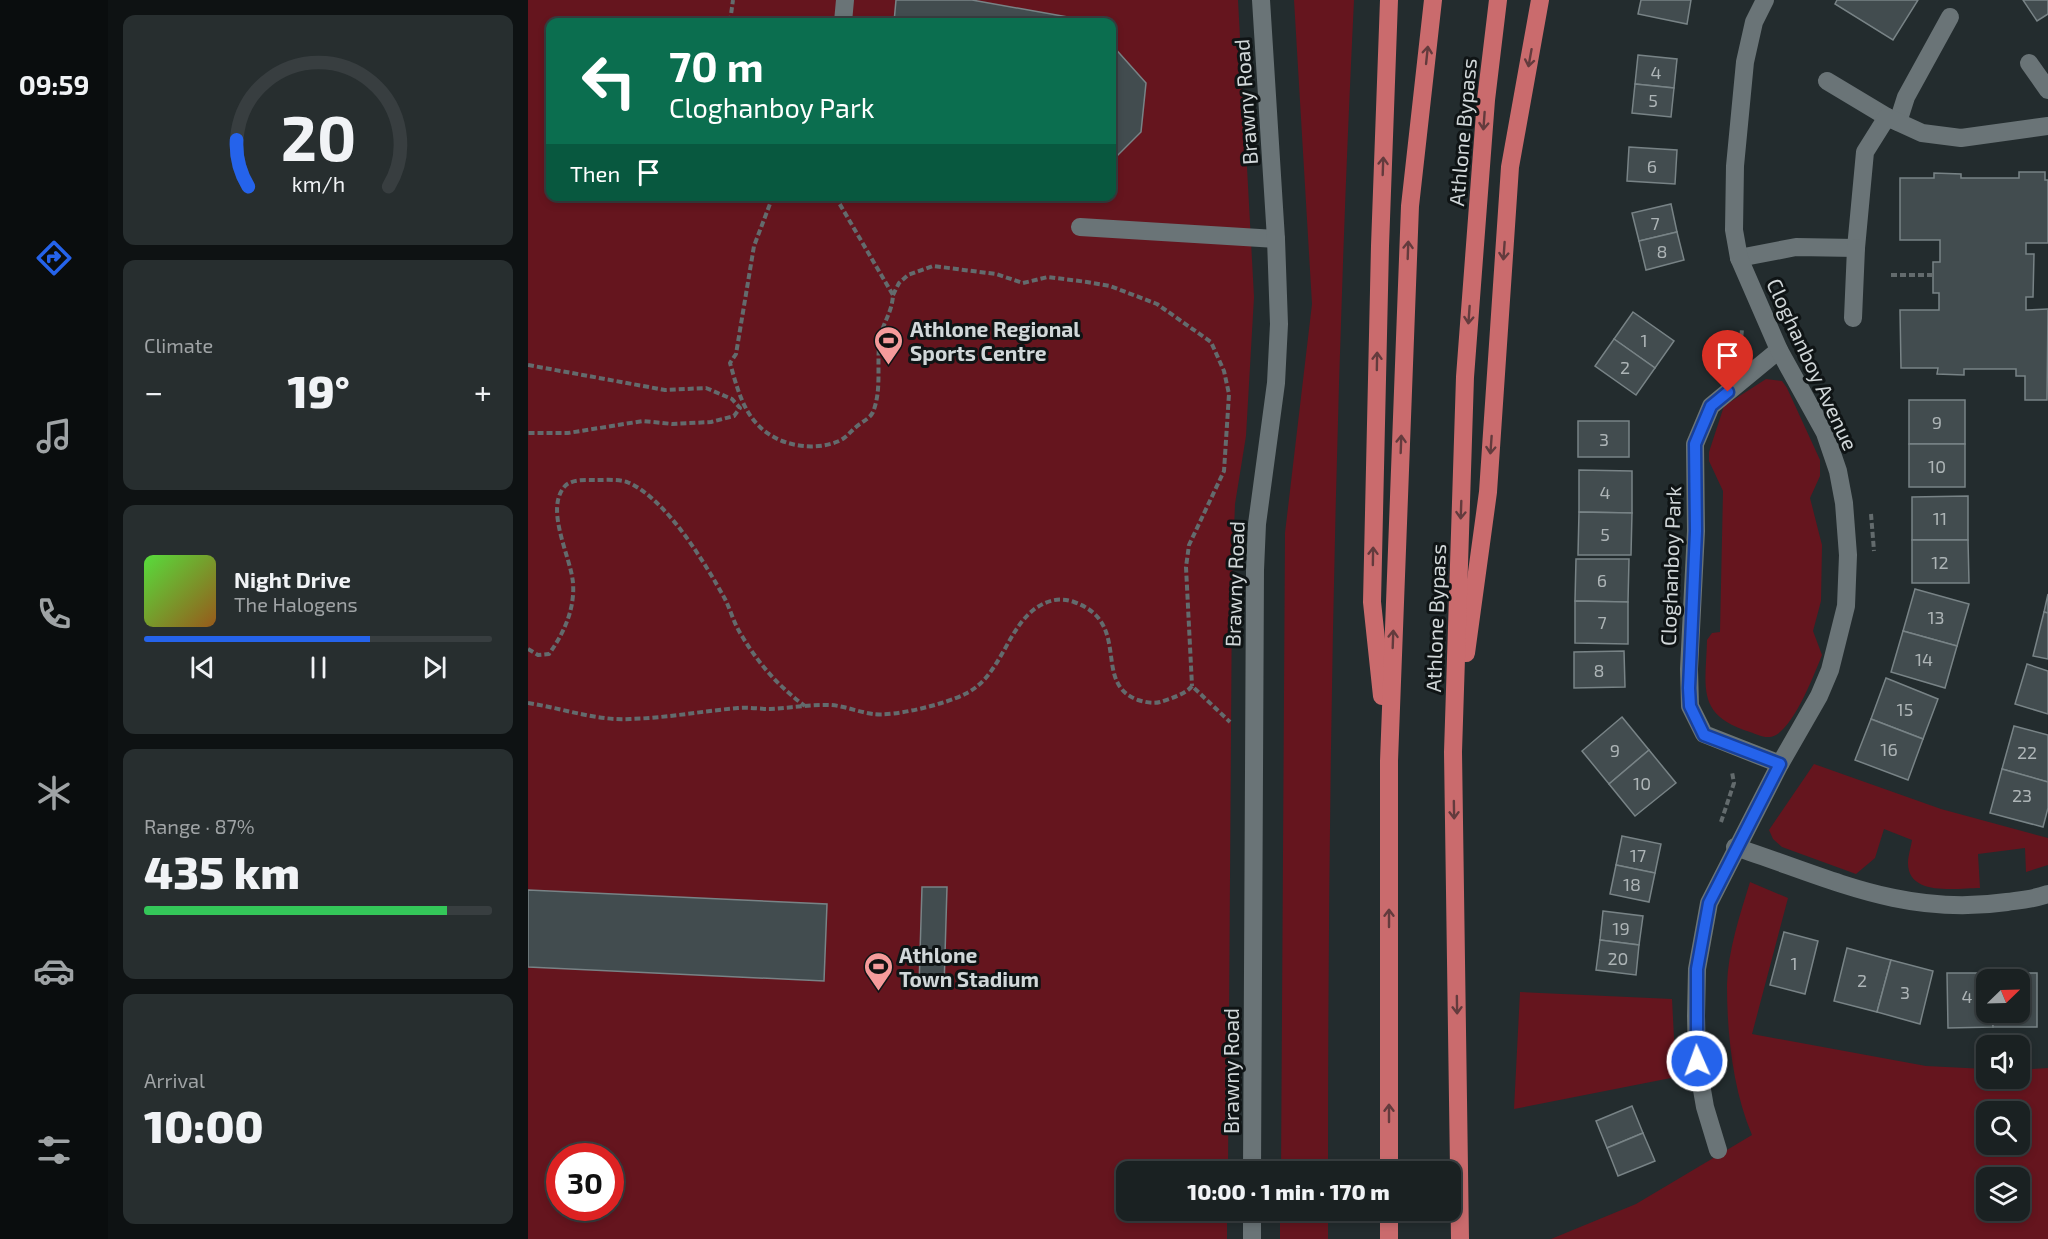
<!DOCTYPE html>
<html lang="en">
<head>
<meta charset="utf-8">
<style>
  :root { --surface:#1a2122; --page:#272e2f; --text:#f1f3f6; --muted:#9fa3a5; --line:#383e40; --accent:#2563eb }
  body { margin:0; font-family:"Exo 2",sans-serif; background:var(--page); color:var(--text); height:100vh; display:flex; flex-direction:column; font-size:22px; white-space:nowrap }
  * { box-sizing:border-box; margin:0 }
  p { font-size:20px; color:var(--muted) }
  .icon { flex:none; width:33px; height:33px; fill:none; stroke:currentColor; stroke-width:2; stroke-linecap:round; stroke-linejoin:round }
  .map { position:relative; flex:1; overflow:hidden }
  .side { display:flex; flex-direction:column; gap:15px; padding:15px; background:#0e1213; width:420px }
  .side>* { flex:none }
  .top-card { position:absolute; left:18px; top:18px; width:570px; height:183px; border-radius:12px; box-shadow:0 3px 9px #0003,0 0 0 2px var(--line); background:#0b6e4f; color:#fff; overflow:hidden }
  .needle { width:39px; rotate:67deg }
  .controls { position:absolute; left:1448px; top:969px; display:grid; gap:12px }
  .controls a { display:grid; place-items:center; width:54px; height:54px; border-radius:12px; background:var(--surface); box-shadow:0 3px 9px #0003,0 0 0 2px var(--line); font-size:30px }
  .speed { position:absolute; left:18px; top:1143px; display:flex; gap:12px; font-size:30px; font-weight:700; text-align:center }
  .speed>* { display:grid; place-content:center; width:78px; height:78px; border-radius:50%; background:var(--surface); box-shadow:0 3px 9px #0003,0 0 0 2px var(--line); line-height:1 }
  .speed .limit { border:9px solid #d22; background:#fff; color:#111 }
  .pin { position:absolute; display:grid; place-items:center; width:51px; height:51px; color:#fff; margin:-62px -26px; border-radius:50% 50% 50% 0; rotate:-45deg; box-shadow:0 0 6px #0007 }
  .pin .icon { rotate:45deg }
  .me { position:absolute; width:66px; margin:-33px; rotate:358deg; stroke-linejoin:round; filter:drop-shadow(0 0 4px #0008) }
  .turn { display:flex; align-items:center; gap:21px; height:126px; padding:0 24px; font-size:27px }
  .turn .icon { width:78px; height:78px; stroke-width:2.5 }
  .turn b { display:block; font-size:42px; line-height:51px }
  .then { display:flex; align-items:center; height:57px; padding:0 24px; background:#0003; gap:12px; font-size:22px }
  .big { font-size:45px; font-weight:800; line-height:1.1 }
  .side .tile { flex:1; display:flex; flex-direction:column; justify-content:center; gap:9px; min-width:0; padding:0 21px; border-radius:12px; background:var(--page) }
  .side .dial { align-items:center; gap:0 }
  .dial svg { height:156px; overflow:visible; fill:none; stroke:var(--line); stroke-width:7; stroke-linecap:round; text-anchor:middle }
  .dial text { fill:var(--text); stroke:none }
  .song { display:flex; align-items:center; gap:18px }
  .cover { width:72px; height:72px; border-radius:9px; background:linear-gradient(135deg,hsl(110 70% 55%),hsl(30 70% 35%)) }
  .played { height:6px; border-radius:3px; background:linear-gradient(90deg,var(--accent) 65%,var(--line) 65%) }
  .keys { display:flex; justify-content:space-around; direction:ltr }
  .heat { display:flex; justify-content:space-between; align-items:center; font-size:33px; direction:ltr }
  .charge { height:9px; border-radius:4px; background:linear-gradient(90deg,#34c759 87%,var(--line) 0) }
  .trip { position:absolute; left:588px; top:1161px; width:345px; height:60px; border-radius:12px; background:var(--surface); box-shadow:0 3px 9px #0003,0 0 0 2px var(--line); font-weight:800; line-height:60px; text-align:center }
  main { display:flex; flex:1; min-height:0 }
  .menu { display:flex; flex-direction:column; width:108px; justify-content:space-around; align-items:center; background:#0a0d0e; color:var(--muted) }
  .menu .icon { width:42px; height:42px }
  .menu .on { color:var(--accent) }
  .menu b { font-size:27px; color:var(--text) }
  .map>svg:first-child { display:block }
  .green { fill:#65151e; fill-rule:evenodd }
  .building { fill:#424c4f; stroke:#788386; stroke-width:1.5 }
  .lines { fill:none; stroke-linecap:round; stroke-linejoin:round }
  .path { stroke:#636b6d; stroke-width:4; stroke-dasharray:6 3; stroke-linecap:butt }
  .minor { stroke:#6a7477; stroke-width:18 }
  .highway { stroke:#ca6b6d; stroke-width:18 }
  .oneway { stroke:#633b3d }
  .route-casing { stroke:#184099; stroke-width:15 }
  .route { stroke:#2563eb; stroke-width:10 }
  .labels { text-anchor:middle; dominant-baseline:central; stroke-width:6; stroke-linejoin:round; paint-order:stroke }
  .number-label { font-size:18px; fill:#adb4b6 }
  .street-label { font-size:21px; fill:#d1d7d9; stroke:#0f1415 }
  .poi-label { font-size:21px; font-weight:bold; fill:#d1d7d9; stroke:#0f1415; text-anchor:start }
</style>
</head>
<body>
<main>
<nav class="menu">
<b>09:59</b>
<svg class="icon on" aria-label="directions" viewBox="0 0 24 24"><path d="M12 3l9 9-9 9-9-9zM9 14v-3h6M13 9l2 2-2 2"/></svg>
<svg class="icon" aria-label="music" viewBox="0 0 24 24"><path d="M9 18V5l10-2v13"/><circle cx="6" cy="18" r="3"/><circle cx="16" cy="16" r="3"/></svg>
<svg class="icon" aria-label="phone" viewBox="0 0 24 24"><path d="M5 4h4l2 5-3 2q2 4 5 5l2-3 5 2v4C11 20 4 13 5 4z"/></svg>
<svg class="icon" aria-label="climate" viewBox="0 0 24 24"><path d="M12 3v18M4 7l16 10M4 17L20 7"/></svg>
<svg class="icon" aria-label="car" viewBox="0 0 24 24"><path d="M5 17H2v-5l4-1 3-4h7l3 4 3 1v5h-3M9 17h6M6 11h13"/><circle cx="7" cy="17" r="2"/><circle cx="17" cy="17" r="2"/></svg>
<svg class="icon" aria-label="filters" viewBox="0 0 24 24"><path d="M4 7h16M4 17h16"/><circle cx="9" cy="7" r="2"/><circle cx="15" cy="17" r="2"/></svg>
</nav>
<section class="side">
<div class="tile dial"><svg viewBox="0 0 100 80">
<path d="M14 69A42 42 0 1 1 86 69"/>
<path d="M14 69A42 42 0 0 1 8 45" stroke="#2563eb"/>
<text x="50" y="56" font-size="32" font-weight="700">20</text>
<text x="50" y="72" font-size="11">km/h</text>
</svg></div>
<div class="tile"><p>Climate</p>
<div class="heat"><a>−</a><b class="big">19°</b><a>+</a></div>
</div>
<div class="tile">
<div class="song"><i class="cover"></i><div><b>Night Drive</b><p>The Halogens</p></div></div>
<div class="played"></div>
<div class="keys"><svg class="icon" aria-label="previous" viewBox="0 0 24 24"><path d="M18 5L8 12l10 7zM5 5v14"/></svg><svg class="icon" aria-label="pause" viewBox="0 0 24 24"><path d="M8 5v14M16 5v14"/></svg><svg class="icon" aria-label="next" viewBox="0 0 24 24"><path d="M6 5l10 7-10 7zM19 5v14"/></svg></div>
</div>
<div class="tile"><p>Range · 87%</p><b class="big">435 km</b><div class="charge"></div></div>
<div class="tile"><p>Arrival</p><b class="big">10:00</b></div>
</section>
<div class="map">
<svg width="1520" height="1239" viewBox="0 0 1520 1239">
  <rect width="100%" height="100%" fill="#232c2e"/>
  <g class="green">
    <path d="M 0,0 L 710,0 L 726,297 L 718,436 L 707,504 L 704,587 L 700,1171 L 598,1172 L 598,1210 L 699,1211 L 699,1239 L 0,1239 ZM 22,22 L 584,22 L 584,196 L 22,196 ZM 32,1156 L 82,1156 L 82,1208 L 32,1208 Z"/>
    <path d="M 766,0 L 826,0 C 807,390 800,781 800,1172 L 753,1171 L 757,533 L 784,304 Z"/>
    <path d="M 1238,379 L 1254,381 L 1259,388 L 1292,460 L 1292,476 L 1282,498 L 1294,545 L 1293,601 L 1285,631 L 1294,655 C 1286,675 1267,724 1248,735 C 1238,740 1231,735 1222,732 C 1167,715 1178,687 1179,640 L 1184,633 L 1192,632 L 1195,491 L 1181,461 L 1181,452 L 1196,406 Z"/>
    <path d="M 1286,764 L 1413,809 L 1520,838 L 1520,865 L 1498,872 L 1497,848 L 1450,854 L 1452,888 C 1430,888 1380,897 1380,863 C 1380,856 1383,847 1384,840 L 1356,829 L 1347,858 L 1328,874 L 1254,847 L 1245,839 L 1241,830 Z"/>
    <path d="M 1222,882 L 1260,898 L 1224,1034 L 1398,1066 L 1458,1069 L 1458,1078 L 1491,1078 L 1491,1070 L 1520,1068 L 1520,1239 L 1023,1239 L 1108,1204 L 1224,1135 C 1205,1090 1199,1035 1199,985 C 1200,950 1212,915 1222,882 ZM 1458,1112 L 1491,1112 L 1491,1144 L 1458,1144 ZM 1458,1178 L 1491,1178 L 1491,1210 L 1458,1210 Z"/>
    <polygon points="992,992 1144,999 1148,1077 986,1109"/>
    <rect x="752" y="1211" width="48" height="28"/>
  </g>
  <g class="building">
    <polygon points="368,0 444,0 551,19 556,22 366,22"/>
    <polygon points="1113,0 1163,0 1159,24 1110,14"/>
    <polygon points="1309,0 1390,0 1365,40 1307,4"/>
    <polygon points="1495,0 1520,0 1520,14 1509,21"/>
    <polygon points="584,45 618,83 613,132 584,161"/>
    <polygon points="1110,55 1149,59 1146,88 1107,84"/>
    <polygon points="1107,84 1146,88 1143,117 1104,113"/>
    <polygon points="1101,147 1149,150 1147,184 1099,181"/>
    <polygon points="1491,172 1517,172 1517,180 1520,180 1520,243 1498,243 1498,254 1506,254 1505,297 1498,297 1498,310 1520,309 1519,400 1497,400 1497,376 1488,376 1488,369 1436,369 1436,375 1409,374 1410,368 1373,368 1372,310 1411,310 1411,293 1405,293 1405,262 1412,262 1412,240 1372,240 1372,178 1406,178 1406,173 1433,174 1433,178 1491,178"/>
    <polygon points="1143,204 1149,232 1111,241 1104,213"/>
    <polygon points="1149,232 1156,260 1118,270 1111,241"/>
    <polygon points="1105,312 1146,341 1127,368 1086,339"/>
    <polygon points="1086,339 1127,368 1108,395 1067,366"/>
    <rect x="1381" y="400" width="56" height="44"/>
    <rect x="1050" y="421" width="51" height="36"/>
    <rect x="1381" y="444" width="56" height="43"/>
    <polygon points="1051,470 1104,471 1104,513 1051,512"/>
    <polygon points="1440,496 1440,540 1384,540 1384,497"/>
    <polygon points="1051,512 1104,513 1103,555 1050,555"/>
    <polygon points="1384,540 1440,540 1441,583 1384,583"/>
    <polygon points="1048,559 1101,559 1100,602 1047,601"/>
    <polygon points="1387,589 1441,604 1429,646 1375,631"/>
    <polygon points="1520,594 1520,613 1516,612"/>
    <polygon points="1047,601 1100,602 1100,644 1047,643"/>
    <polygon points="1516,612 1520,613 1520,659 1505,656"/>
    <polygon points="1375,631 1429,646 1417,688 1363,672"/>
    <polygon points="1096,651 1097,687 1046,688 1046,652"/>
    <polygon points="1499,664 1520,671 1520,714 1487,704"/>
    <polygon points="1358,678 1410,699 1395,739 1343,719"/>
    <polygon points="1094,717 1121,750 1081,784 1054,751"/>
    <polygon points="1343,719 1395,739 1380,780 1327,760"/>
    <polygon points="1486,726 1520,735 1520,782 1474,769"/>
    <polygon points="1121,750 1148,783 1107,816 1081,784"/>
    <polygon points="1474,769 1520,782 1520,808 1515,827 1462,813"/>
    <polygon points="1094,836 1133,844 1127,873 1088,865"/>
    <polygon points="1088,865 1127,873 1121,902 1082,894"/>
    <polygon points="394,887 419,887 416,988 391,987"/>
    <polygon points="0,890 299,904 296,981 0,967"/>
    <polygon points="1075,911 1115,916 1111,945 1072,940"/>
    <polygon points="1256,932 1290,941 1277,994 1242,985"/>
    <polygon points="1072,940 1111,945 1108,975 1068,970"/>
    <polygon points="1319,948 1363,960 1349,1012 1306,1001"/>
    <polygon points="1363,960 1405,971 1392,1024 1349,1012"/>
    <polygon points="1419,973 1464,973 1464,980 1458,980 1458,1012 1465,1012 1465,1027 1420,1028"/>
    <polygon points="1464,973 1509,973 1509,1027 1465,1027 1465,1012 1491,1012 1491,980 1464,980"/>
    <polygon points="1104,1106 1115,1133 1079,1148 1068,1121"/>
    <polygon points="1115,1133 1127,1161 1090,1176 1079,1148"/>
  </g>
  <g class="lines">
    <g class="path">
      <polyline points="202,22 205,0"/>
      <path d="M 245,196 L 226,246 L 208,354 L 202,363 C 208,384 214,409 230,425 C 250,446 285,452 311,441 C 320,437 324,429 332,424 C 337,420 342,418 345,412 C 355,387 347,359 353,334 C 357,319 364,312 365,295 L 307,196"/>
      <polyline points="1363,275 1405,275"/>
      <polyline points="365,295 371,283 380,275 405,266 468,274 495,283 520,277 559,282 582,286 629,304 683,342 696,371 701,394 696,471 661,545 658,567 664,686"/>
      <polyline points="1207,353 1213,340 1214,329"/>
      <polyline points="0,365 137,390 178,388 204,399 212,408 206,416 183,422 144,424 115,421 40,433 0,433"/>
      <polyline points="1343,514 1346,551"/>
      <path d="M 0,649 L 10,655 L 21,654 C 36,633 47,609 45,583 C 43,557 16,509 37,486 C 44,479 58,480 67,480 C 77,480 90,479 99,482 C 138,498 177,563 197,599 C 203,611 206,624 214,636 C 230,663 251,687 277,706"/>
      <path d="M 0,703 C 34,708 68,721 102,719 C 138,718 175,711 210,708 C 221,707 232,709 242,709 C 260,708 278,705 296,705 C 313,704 329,712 345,714 C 365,717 418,704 437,694 C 473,677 478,629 508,608 C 520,600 532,597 546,602 C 605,623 563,683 610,700 C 617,702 625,704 632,702 C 642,699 658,694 664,686 L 702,722"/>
      <polyline points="1193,822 1206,783 1204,772"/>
    </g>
    <g class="minor">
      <polyline points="315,22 317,0"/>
      <polyline points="1501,63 1520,90"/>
      <polyline points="1299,81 1359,117"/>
      <polyline points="1370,122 1378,97 1422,17"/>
      <polyline points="552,227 748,239"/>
      <polyline points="1211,258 1268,247 1328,248 1337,152 1359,117 1394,133 1433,138 1520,126"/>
      <polyline points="1325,318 1328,248"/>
      <polyline points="1251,350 1183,406 1167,444 1168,531 1161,669 1162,706 1176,734 1252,764"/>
      <path d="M 1207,847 C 1302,878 1376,917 1479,902 C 1493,900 1507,899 1520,894"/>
      <polyline points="1190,1150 1177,1107 1169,1061 1168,1016 1169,969 1181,903 1252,764 1291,696 1302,670 1318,606 1320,555 1316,503 1310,471 1297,433 1251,350 1211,258 1206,230 1207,166 1217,62 1226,22 1237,0"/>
      <polyline points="724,1172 727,570 729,524 748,383 751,324 748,239 733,0"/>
      <polyline points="724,1239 724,1210"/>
    </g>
    <g class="highway">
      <polyline points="938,653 960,492 982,167 1012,0"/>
      <polyline points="854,696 844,602 852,246 861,0"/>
      <polyline points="861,1172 861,761 882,206 905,0"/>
      <polyline points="861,1210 861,1239"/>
      <polyline points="932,1239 925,752 937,377 958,100 970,0"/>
    </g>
  </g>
  <defs><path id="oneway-shaft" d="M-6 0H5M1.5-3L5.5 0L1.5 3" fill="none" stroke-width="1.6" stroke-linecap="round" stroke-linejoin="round" transform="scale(1.5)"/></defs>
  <g class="oneway">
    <use href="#oneway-shaft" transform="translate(899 55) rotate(-84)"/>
    <use href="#oneway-shaft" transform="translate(1002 58) rotate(100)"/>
    <use href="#oneway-shaft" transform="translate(956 121) rotate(94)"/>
    <use href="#oneway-shaft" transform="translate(855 166) rotate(-88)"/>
    <use href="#oneway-shaft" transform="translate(880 250) rotate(-88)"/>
    <use href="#oneway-shaft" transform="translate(976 251) rotate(94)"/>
    <use href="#oneway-shaft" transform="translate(941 315) rotate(94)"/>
    <use href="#oneway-shaft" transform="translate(849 361) rotate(-89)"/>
    <use href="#oneway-shaft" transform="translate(873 444) rotate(-88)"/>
    <use href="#oneway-shaft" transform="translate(963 445) rotate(94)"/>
    <use href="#oneway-shaft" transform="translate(933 510) rotate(92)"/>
    <use href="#oneway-shaft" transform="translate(845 556) rotate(-89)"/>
    <use href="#oneway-shaft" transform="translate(865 639) rotate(-88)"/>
    <use href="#oneway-shaft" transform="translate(926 810) rotate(89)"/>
    <use href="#oneway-shaft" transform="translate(861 918) rotate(-90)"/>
    <use href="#oneway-shaft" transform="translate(929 1005) rotate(89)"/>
    <use href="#oneway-shaft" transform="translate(861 1113) rotate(-90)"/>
  </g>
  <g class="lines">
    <defs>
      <polyline id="route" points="1169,1061 1169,969 1181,903 1252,764 1176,735 1162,706 1161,688 1168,531 1167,444 1183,406 1200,392"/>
    </defs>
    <use href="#route" class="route-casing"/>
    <use href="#route" class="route"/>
  </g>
  <defs>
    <symbol id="stadium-pin" viewBox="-11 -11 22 30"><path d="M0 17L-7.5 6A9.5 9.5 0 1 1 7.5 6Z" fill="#f59b9b" stroke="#0f1415"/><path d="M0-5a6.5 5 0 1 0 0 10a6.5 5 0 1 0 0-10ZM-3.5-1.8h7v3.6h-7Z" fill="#111"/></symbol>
  </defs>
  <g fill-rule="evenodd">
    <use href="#stadium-pin" x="344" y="324" width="33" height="45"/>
    <use href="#stadium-pin" x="334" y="950" width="33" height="45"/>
  </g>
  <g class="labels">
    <g class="number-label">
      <text x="1128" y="72">4</text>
      <text x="1125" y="100">5</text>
      <text x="1124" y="166">6</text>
      <text x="1127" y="223">7</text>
      <text x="1134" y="251">8</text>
      <text x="1116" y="340">1</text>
      <text x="1097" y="367">2</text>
      <text x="1409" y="422">9</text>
      <text x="1076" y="439">3</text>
      <text x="1409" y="466">10</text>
      <text x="1077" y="492">4</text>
      <text x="1412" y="518">11</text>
      <text x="1077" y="534">5</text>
      <text x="1412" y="562">12</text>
      <text x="1074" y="580">6</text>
      <text x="1408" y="617">13</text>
      <text x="1074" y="622">7</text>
      <text x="1396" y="659">14</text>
      <text x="1071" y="670">8</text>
      <text x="1377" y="709">15</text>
      <text x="1361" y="749">16</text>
      <text x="1087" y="750">9</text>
      <text x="1499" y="752">22</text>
      <text x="1114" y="783">10</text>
      <text x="1494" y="795">23</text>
      <text x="1110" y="855">17</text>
      <text x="1104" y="884">18</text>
      <text x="1093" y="928">19</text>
      <text x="1090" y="958">20</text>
      <text x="1266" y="963">1</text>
      <text x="1334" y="980">2</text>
      <text x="1377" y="992">3</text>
      <text x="1439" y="996">4</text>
    </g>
    <g class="street-label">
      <text transform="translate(717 102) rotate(-94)">Brawny Road</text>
      <text transform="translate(934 132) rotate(-85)">Athlone Bypass</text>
      <text transform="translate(1285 364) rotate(65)">Cloghanboy Avenue</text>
      <text transform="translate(1142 566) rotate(-88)">Cloghanboy Park</text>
      <text transform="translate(706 584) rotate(-88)">Brawny Road</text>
      <text transform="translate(907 618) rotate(-88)">Athlone Bypass</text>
      <text transform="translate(702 1071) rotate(-90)">Brawny Road</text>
    </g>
    <g class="poi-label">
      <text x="382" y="328">Athlone Regional<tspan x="382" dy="24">Sports Centre</tspan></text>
      <text x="371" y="954">Athlone<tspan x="371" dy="24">Town Stadium</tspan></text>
    </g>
  </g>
</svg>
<div class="controls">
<a><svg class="needle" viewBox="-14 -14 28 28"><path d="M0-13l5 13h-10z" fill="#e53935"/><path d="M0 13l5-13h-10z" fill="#9fa3a5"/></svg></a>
<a><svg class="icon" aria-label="sound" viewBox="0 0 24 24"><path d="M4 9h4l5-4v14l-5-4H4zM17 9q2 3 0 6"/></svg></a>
<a><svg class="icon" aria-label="search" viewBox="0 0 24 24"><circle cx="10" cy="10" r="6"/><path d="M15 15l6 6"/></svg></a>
<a><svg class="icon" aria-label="layers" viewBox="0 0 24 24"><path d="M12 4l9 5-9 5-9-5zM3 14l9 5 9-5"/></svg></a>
</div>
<div class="speed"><div class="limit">30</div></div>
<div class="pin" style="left:1200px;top:392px;background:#d93025"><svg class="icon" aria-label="arrive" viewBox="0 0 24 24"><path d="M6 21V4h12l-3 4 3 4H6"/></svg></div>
<svg class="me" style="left:1169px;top:1061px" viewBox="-20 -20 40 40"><circle r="17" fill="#2563eb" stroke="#fff" stroke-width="3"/><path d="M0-11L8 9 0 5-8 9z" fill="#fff"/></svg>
<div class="trip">10:00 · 1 min · 170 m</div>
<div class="top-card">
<div class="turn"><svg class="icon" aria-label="left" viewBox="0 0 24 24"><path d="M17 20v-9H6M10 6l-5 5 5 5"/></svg><div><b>70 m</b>Cloghanboy Park</div></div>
<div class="then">Then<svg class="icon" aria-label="arrive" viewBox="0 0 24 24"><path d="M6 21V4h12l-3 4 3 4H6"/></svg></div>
</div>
</div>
</main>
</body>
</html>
